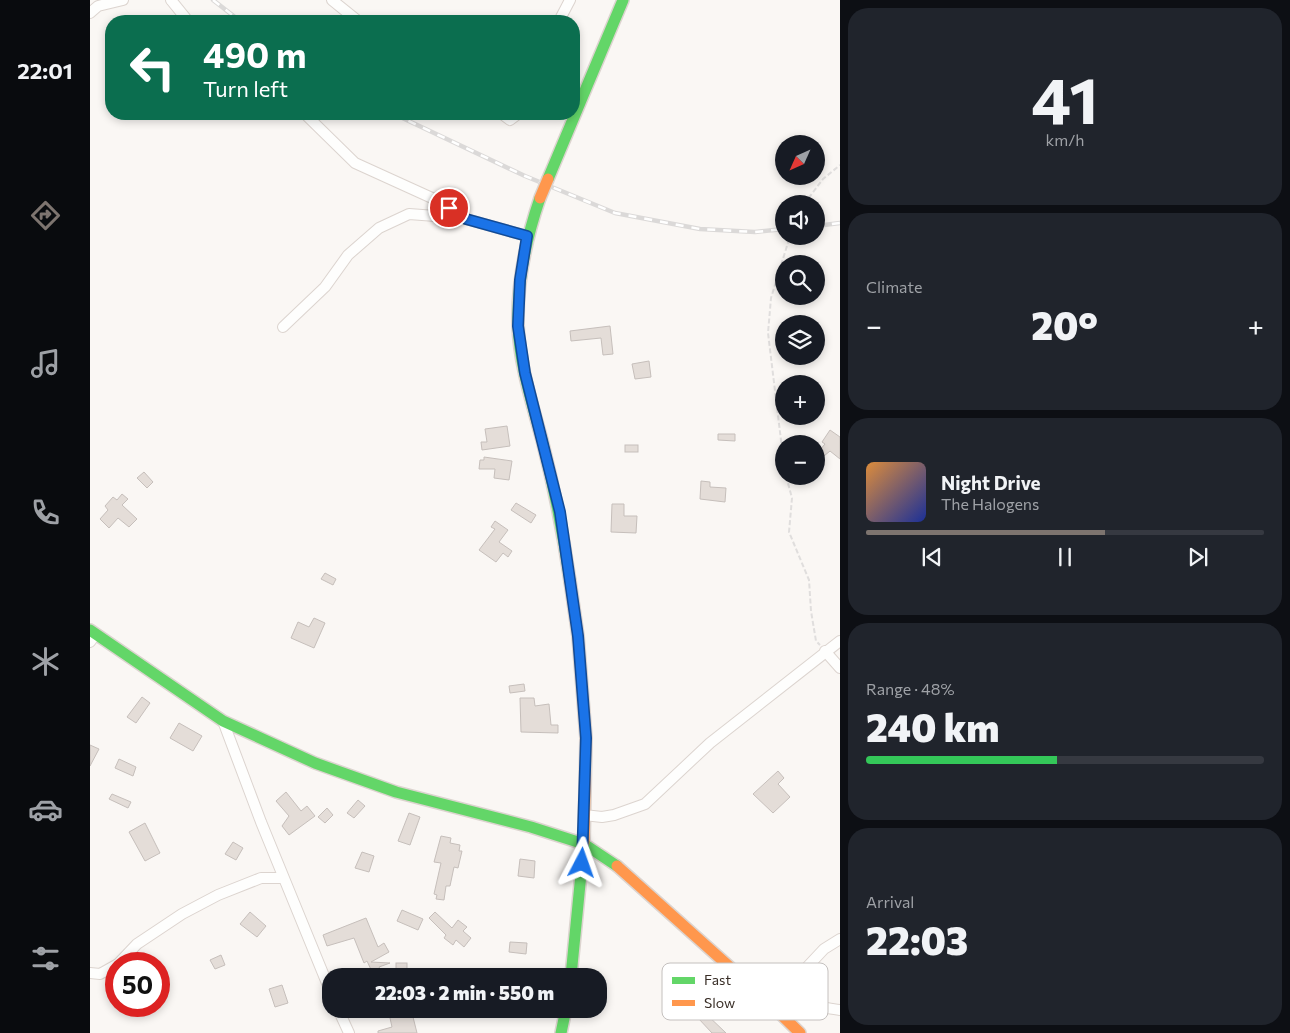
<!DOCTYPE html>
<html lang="en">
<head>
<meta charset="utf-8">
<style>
  :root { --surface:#171b24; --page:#20242c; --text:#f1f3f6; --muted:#9ea1a6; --line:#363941; --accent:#7d746f }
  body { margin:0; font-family:Commissioner,sans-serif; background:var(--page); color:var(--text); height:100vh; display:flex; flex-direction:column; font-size:19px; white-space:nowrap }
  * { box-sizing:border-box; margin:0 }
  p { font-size:16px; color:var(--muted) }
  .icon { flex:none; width:28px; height:28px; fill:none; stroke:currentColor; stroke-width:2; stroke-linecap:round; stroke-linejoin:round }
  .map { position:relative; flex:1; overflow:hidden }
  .side { display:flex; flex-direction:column; gap:8px; padding:8px; background:#0d0f14; width:450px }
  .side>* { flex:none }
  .top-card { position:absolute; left:15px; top:15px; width:475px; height:105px; border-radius:20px; box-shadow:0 2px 8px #0003; background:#0b6e4f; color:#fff; overflow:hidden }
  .needle { width:32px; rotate:225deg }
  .buttons { position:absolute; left:685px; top:135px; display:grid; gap:10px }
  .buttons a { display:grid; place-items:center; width:50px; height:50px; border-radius:50%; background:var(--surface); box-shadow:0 2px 8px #0003; font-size:25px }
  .speed { position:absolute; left:15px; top:952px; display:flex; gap:10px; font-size:25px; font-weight:700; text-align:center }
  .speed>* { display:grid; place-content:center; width:65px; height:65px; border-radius:50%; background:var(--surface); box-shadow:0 2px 8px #0003; line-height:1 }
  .speed .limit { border:8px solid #d22; background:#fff; color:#111 }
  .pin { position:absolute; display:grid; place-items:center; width:42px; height:42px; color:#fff; margin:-21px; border:2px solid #fff; border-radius:50%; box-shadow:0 1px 5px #0007 }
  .me { position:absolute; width:55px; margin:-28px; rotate:4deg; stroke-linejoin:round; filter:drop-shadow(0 0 4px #0008) }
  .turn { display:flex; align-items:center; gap:18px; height:105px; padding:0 15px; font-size:22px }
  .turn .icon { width:65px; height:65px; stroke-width:2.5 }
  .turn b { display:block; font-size:35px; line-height:42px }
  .big { font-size:38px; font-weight:800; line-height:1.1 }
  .side .widget { flex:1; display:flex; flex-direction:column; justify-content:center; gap:8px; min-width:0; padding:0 18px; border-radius:20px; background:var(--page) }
  .side .dial { align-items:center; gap:0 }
  .dial b { font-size:65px; line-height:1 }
  .song { display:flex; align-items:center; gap:15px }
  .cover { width:60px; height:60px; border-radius:8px; background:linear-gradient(135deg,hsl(30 70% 55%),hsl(230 70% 35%)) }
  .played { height:5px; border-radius:2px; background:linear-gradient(90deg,var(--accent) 60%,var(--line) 60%) }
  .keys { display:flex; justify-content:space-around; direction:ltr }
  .heat { display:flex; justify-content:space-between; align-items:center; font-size:28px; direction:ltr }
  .charge { height:8px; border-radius:4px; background:linear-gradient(90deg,#34c759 48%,var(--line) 0) }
  .trip { position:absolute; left:232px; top:968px; width:285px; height:50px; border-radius:20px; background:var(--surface); box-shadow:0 2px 8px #0003; font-weight:800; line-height:50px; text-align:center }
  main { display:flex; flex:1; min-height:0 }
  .dock { display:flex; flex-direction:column; width:90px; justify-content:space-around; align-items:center; background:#090b0e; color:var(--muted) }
  .dock .icon { width:35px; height:35px }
  .dock .on { color:var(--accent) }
  .dock b { font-size:22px; color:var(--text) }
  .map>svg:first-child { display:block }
  .building { fill:#e4ddd8; stroke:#c6bfbb }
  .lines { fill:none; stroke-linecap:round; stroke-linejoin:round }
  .street-casing { stroke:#dcd4cf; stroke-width:12 }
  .fast-casing { stroke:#dcd4cf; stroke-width:14 }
  .slow-casing { stroke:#dcd4cf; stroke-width:14 }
  .path { stroke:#e0dedd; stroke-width:2; stroke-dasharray:5 2.5; stroke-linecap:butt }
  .street { stroke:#fefefd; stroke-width:10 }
  .fast { stroke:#63d668; stroke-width:11 }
  .slow { stroke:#ff974d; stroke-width:11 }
  .rail-casing { stroke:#dbd9d8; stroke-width:4.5 }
  .rail { stroke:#fff; stroke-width:2.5; stroke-dasharray:8; stroke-linecap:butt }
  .slow-bridge-casing { stroke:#dcd4cf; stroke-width:14; stroke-linecap:butt }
  .slow-bridge { stroke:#ff974d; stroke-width:11 }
  .route-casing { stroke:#114b97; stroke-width:12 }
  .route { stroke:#1a73e8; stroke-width:9 }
  .key { fill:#fff; stroke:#c4c0be; stroke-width:1 }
  .key-label { font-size:14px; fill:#392e27 }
</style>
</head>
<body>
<main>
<nav class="dock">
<b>22:01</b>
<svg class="icon on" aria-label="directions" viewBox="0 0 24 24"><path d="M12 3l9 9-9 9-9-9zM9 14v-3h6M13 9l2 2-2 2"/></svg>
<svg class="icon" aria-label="music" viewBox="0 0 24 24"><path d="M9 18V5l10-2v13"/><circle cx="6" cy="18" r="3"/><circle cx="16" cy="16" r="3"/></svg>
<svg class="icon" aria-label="phone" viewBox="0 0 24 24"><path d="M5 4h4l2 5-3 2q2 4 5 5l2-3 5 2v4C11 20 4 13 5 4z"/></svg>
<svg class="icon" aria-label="climate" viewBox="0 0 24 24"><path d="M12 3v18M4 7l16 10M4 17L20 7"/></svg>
<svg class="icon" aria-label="car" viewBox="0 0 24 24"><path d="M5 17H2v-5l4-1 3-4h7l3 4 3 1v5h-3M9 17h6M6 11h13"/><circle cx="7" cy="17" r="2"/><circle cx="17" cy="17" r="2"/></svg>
<svg class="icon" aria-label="filters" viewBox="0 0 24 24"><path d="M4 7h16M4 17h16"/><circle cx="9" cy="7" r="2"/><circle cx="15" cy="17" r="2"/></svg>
</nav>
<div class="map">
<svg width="750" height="1033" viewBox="0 0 750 1033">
  <rect width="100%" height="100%" fill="#faf7f4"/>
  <g class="building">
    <polygon points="520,326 523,354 513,355 511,338 481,341 480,331"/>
    <polygon points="559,361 561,377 545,379 542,364"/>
    <polygon points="417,426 420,446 392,450 391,442 397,442 395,429"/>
    <polygon points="740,430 750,437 750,459 740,451 734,456 729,451 735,444 732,442"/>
    <polygon points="628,434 645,434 645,441 628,440"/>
    <rect x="535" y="445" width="13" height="7"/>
    <polygon points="394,457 422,461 419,480 404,478 405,469 389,469 390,460 394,460"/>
    <polygon points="54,472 63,482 57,488 47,478"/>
    <polygon points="611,481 620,482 620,487 636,488 635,502 610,499"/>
    <polygon points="32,494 38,499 32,505 47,519 39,527 28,518 19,528 10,519 18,510 15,506 23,497 27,500"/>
    <polygon points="426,503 446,515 441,523 421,510"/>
    <polygon points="522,504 534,504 534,516 547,516 546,533 521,532"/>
    <polygon points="405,521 418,530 409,542 422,551 418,557 413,553 406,562 389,550 405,529 401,527"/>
    <polygon points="235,573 246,579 243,585 231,579"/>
    <polygon points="224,618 235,623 224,648 201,638 208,622 219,627"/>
    <polygon points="434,684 435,691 420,693 419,686"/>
    <polygon points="52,697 60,703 46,723 37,717"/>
    <polygon points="430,698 444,698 445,706 459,704 461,725 468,725 468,733 431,732"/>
    <polygon points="89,723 112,736 103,751 80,738"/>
    <polygon points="0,745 9,749 0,766"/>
    <polygon points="29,759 46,767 43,776 25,768"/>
    <polygon points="688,771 694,778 688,784 700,797 683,813 663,794"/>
    <polygon points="196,792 211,811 217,806 225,816 199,835 192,826 199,816 186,801"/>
    <polygon points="22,794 41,802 38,808 19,799"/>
    <polygon points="268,800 275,806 264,818 257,813"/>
    <polygon points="237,808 243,815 235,823 228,817"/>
    <polygon points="319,813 330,817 320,845 308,841"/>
    <polygon points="55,823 70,853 55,861 39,832"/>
    <polygon points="351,836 361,838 360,843 370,845 369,851 372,851 368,868 364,867 360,886 356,886 354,900 346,899 347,895 344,894 351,863 344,862"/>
    <polygon points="143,842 153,848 146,860 135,854"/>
    <polygon points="272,852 284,856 279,872 265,868"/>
    <polygon points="430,859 445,861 444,878 428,876"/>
    <polygon points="312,910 333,919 328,930 307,921"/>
    <polygon points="160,912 176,926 167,937 150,924"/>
    <polygon points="345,912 362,928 368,920 377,927 373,931 381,938 374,947 366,940 363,945 354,938 356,935 339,918"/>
    <polygon points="276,918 288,947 294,943 299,952 281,962 300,963 289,967 294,976 284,976 277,961 274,963 264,938 237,946 233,935"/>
    <polygon points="420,942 437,943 436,954 419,952"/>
    <polygon points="131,955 135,965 125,969 120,960"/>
    <rect x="306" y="963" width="11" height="11"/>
    <polygon points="192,985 198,1003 185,1007 179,989"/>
    <polygon points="298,1009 321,1009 327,1033 288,1033 288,1031 302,1027"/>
    <polygon points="614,1012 636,1033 622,1033 608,1018"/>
  </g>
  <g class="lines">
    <defs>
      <g id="street">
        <polyline points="81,0 98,21"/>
        <polyline points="242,0 268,21"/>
        <polyline points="0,13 8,6 33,0"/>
        <polyline points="469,21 480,0"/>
        <polyline points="215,114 265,163 342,198 376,219 437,236"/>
        <polyline points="412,114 420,120 428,114"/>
        <polyline points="193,327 235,287 258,255 289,228 319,214 372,218"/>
        <polyline points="0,642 6,634"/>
        <polyline points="735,651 750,668"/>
        <polyline points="133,721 171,822 241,993"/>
        <polyline points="494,815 512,817 524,815 555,804 620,743 750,641"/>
        <polyline points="28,964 47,944 92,914 128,895 171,878 193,878"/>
        <polyline points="0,973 10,974 26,965"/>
        <polyline points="670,994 704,981 734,949 750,939"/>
        <polyline points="248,1009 259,1033"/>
        <path d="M 685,1009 C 707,1000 728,1007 750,1010"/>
      </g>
      <g id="fast">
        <polyline points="458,179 533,0"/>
        <path d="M 450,198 C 436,239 427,280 428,324 C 429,363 442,403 452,440 C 464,487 473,533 480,581"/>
        <polyline points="0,630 133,721 225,763 306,792 441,827 494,844 527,866"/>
        <polyline points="481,976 494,843"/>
        <polyline points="471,1033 476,1009"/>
      </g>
      <g id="slow">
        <polyline points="480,581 488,636 496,738 494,843"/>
        <polyline points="527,866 670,994 710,1033"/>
      </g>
    </defs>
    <use href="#street" class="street-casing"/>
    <use href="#fast" class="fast-casing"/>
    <use href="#slow" class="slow-casing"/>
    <g class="path">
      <polyline points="714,204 733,179 750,165"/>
      <polyline points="694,465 678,333 681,298 700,236"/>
      <polyline points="696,476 702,498 699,532 719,580 721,611 726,641 730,645"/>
    </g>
    <use href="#street" class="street"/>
    <use href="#fast" class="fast"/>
    <use href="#slow" class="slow"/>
    <defs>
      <g id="rail">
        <polyline points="123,0 150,21"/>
        <polyline points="304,114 435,176 525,213 610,229 665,232 694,229"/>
        <polyline points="726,226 750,223"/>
      </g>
    </defs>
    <use href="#rail" class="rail-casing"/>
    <use href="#rail" class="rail"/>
    <defs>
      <polyline id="slow-bridge" points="450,198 458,179"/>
    </defs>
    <use href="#slow-bridge" class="slow-bridge-casing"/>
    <use href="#slow-bridge" class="slow-bridge"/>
  </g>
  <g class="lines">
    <defs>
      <polyline id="route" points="359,208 376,219 437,236 430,280 428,326 435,373 470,512 488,636 496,738 492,863"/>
    </defs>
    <use href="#route" class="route-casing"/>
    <use href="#route" class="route"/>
  </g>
  <rect x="572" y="963" width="166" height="57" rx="8" class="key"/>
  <rect x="582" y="977" width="23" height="7" fill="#63d668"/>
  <rect x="582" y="1000" width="23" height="6" fill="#ff974d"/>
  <g class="key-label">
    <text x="614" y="985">Fast</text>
    <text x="614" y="1008">Slow</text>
  </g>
</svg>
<div class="buttons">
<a><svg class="needle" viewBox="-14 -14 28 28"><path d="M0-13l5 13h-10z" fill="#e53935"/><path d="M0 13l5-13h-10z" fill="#9ea1a6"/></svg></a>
<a><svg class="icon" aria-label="sound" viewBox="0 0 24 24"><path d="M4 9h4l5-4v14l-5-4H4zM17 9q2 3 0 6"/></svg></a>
<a><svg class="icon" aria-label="search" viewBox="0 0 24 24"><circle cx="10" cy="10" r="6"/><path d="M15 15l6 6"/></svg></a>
<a><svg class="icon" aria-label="layers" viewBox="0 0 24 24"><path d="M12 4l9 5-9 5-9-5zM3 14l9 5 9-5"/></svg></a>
<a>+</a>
<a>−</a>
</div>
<div class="speed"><div class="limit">50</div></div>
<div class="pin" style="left:359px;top:208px;background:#d93025"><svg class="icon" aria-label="arrive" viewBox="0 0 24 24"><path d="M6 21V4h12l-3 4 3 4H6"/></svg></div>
<svg class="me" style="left:492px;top:863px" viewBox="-20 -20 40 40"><path d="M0-17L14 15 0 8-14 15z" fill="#1a73e8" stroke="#fff" stroke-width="4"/></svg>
<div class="trip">22:03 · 2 min · 550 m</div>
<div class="top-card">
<div class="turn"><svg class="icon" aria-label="left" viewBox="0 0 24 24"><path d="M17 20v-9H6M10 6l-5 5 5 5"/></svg><div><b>490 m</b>Turn left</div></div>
</div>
</div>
<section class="side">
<div class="widget dial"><b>41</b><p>km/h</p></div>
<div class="widget"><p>Climate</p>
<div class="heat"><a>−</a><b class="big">20°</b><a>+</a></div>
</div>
<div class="widget">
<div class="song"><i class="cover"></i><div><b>Night Drive</b><p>The Halogens</p></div></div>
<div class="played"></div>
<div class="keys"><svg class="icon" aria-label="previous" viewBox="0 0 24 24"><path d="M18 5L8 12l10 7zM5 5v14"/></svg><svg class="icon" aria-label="pause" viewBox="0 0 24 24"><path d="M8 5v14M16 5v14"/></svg><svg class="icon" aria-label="next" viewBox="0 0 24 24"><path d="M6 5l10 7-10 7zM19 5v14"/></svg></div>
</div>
<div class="widget"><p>Range · 48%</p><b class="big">240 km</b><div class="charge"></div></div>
<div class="widget"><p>Arrival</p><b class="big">22:03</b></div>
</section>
</main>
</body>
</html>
